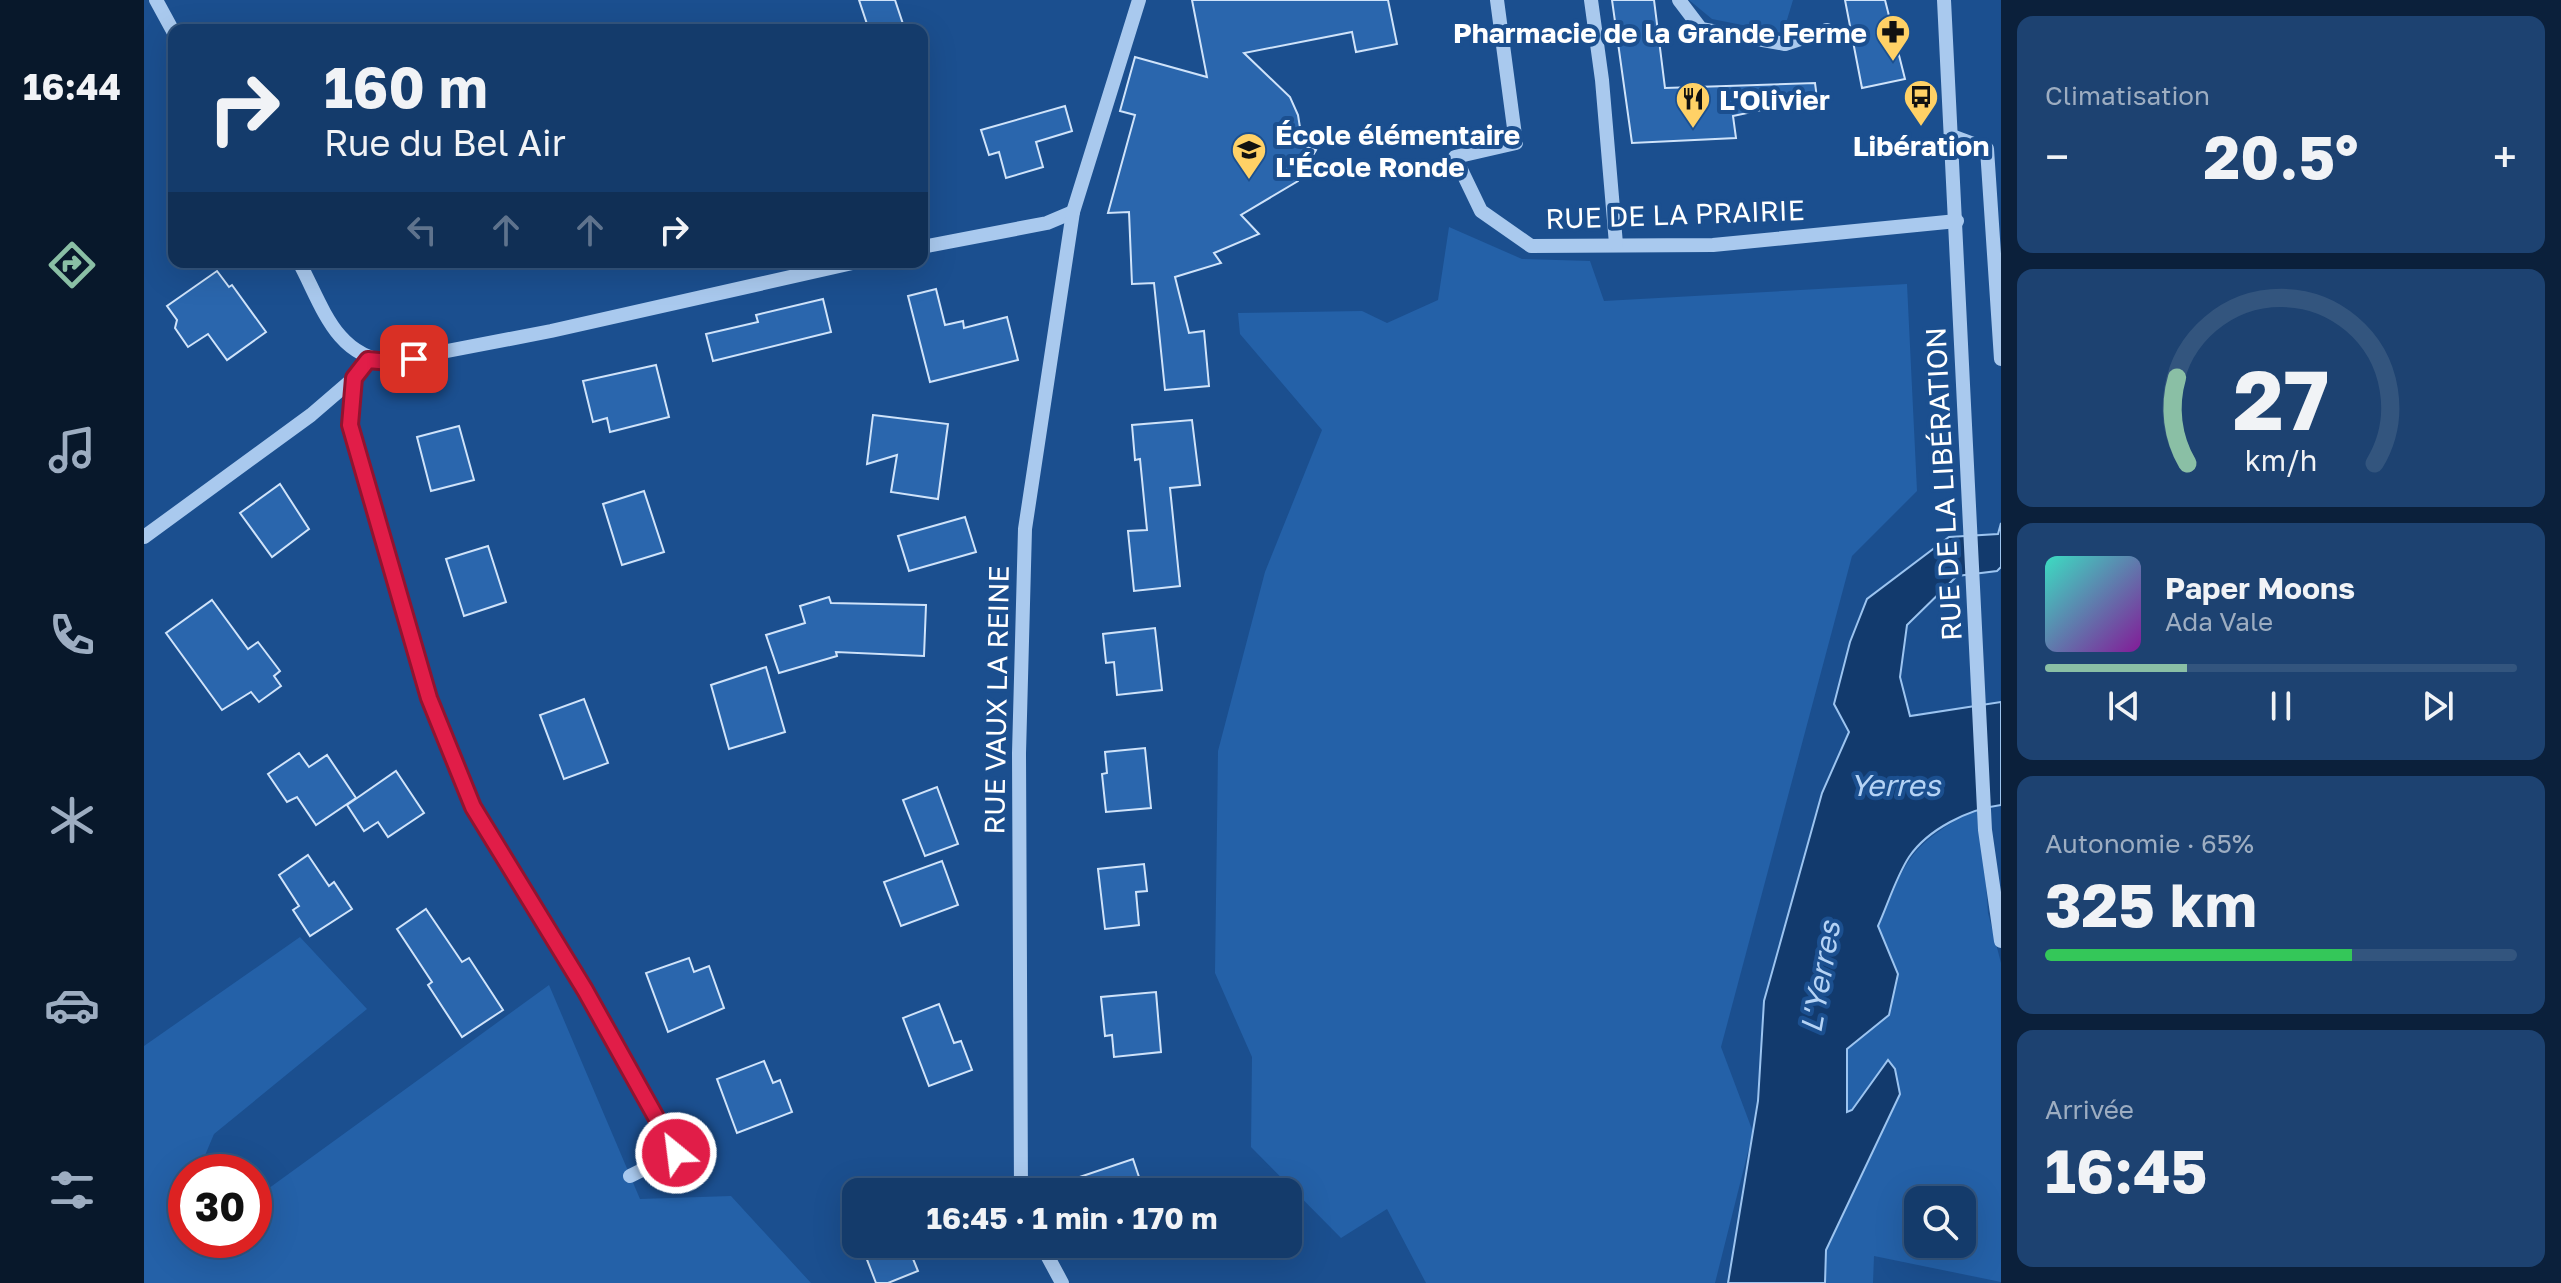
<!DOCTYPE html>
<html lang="fr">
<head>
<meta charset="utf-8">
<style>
  :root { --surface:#143b6b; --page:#1d4271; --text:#f1f3f6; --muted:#9dadc1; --line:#33557e; --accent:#8abfa5 }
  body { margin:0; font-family:"Golos Text",sans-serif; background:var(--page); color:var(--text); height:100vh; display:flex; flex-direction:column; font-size:30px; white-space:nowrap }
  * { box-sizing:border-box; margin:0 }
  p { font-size:26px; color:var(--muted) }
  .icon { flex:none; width:44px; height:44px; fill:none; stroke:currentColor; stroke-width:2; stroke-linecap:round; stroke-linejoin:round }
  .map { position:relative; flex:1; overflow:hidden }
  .side { display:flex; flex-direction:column; gap:16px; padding:16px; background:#0b203b; width:560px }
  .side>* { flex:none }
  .top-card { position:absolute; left:24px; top:24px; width:760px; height:244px; border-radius:16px; box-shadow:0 8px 32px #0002,0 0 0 2px var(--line); background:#143b6b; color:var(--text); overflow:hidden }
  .tools { position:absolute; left:1760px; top:1186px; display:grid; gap:16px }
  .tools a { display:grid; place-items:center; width:72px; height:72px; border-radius:16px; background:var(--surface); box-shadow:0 8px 32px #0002,0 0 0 2px var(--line); font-size:40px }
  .speed { position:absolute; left:24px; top:1154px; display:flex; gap:16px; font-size:40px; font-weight:700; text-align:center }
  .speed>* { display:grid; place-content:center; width:104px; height:104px; border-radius:50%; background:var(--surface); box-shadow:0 8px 32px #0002,0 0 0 2px var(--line); line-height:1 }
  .speed .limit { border:12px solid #d22; background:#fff; color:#111 }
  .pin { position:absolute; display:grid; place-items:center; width:68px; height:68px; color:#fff; margin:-34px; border-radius:16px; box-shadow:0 4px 12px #0006 }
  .me { position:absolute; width:88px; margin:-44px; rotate:331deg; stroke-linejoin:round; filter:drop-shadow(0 0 6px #0008) }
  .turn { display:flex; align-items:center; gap:28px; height:168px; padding:0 24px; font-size:36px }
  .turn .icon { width:104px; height:104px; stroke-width:2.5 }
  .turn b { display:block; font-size:56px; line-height:68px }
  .lanes { display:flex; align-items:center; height:76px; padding:0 24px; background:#0003; justify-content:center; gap:40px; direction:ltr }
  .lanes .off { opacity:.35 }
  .big { font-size:60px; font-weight:700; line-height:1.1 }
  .side .widget { flex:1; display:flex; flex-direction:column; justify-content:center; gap:12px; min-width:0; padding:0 28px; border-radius:16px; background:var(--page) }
  .side .dial { align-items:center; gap:0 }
  .dial svg { height:208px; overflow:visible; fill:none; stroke:var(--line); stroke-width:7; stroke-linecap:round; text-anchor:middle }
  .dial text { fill:var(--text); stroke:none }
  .song { display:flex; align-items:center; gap:24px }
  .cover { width:96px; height:96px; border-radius:12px; background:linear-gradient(135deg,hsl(170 70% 55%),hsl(290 70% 35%)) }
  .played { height:8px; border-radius:4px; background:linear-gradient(90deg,var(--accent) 30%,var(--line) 30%) }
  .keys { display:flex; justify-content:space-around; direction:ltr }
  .heat { display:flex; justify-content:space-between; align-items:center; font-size:44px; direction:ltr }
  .charge { height:12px; border-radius:6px; background:linear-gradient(90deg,#34c759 65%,var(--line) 0) }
  .trip { position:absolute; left:698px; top:1178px; width:460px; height:80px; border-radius:16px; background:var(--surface); box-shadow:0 8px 32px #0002,0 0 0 2px var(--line); font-weight:700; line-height:80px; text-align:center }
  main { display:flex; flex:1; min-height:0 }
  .tab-bar { display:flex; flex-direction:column; width:144px; justify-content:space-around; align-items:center; background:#08182b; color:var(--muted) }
  .tab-bar .icon { width:56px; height:56px }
  .tab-bar .on { color:var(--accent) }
  .tab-bar b { font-size:36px; color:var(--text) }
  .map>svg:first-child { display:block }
  .green { fill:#2461a8; fill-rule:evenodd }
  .water { fill:#123a6d; stroke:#9cc4f0; stroke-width:2 }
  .building { fill:#2a66ad; stroke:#cfe3fa; stroke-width:2 }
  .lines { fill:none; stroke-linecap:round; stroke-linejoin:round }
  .minor { stroke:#a9c9ee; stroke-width:14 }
  .route-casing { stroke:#92132f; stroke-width:20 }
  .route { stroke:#e11d48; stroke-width:14 }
  .labels { text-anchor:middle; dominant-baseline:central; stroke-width:8; stroke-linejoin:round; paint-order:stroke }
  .poi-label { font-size:28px; font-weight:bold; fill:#fff; stroke:#1b4f8f; text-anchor:start }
  .street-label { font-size:28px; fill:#fff; stroke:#1b4f8f }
  .water-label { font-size:30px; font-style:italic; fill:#b5d3f5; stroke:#1b4f8f }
</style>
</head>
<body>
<main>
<nav class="tab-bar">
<b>16:44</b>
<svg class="icon on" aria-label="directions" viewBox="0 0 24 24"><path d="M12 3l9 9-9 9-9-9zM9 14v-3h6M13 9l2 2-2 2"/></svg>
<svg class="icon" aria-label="music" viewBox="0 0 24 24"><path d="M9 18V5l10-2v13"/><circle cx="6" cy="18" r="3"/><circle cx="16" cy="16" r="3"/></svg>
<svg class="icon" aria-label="phone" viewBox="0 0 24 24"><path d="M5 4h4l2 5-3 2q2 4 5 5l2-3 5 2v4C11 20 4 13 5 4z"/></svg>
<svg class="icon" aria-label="climate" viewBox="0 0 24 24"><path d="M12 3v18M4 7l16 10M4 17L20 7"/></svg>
<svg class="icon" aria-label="car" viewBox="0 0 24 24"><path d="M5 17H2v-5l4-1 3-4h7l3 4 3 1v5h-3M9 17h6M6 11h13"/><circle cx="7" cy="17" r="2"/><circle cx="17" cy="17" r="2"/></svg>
<svg class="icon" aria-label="filters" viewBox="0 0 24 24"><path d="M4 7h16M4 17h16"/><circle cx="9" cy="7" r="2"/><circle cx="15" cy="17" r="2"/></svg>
</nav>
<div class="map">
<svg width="1857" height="1283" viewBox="0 0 1857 1283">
  <rect width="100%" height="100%" fill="#1b4f8f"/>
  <g class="green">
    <polygon points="1545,0 1649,0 1639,33 1568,19"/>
    <polygon points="1305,227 1378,259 1446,261 1460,301 1763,284 1773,491 1708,556 1577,1047 1609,1132 1571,1283 1282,1283 1243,1209 1197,1238 1107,1147 1108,1057 1071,973 1074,751 1121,572 1178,430 1096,334 1094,313 1218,311 1243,323 1294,300"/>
    <path d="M 1835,785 L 1844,913 L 1857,963 L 1857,1282 L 1730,1256 L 1729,1283 L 1681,1283 L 1682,1250 L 1735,1137 L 1754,1079 L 1744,1060 L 1708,1110 L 1703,1112 L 1703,1049 L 1745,1015 L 1754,975 L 1734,927 C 1763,861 1761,849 1826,812 ZM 1774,1200 L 1818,1200 L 1818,1244 L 1774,1244 Z"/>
    <polygon points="156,937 223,1009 70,1134 54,1172 42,1172 42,1240 110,1240 110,1199 405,985 496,1199 587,1196 667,1283 0,1283 0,1046"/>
  </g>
  <path class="water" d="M 1857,523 L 1857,567 L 1853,571 L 1813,576 L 1763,625 L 1756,677 L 1766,716 L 1857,702 L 1857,805 C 1825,809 1784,829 1765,857 C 1752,877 1744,904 1734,926 L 1754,974 L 1745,1015 L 1703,1049 L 1703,1112 L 1708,1110 L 1744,1060 L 1751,1069 L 1756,1094 L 1682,1250 L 1681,1283 L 1584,1283 L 1614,1101 L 1620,1001 L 1678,793 L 1705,732 L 1690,704 L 1706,642 L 1723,599 L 1805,537 L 1854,534 Z"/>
  <g class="building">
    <polygon points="715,0 751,0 761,30 725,30"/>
    <polygon points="1048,0 1244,0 1253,44 1212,52 1208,32 1100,53 1146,97 1154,115 1159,146 1172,150 1154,181 1097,215 1115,234 1070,253 1077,263 1031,277 1045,333 1060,331 1065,386 1021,390 1010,283 988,284 985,212 964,213 991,115 976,111 991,57 1063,77"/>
    <polygon points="1468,0 1510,0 1521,88 1671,83 1673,98 1589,116 1592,138 1488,143"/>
    <polygon points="1701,0 1741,0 1761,79 1718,88"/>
    <polygon points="921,106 928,131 892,142 899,167 862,178 855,152 845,155 837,130"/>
    <polygon points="73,271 85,287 88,285 122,332 83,360 64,334 44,347 31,328 33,320 23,306"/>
    <polygon points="792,289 801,325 819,321 820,328 863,317 874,360 786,382 764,296"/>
    <polygon points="679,299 687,332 569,361 562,334 614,322 612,315"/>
    <polygon points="512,365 525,417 466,432 463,418 449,422 439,381"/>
    <polygon points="729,415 804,424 794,499 747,492 753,455 723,464"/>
    <polygon points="1048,420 1056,485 1026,488 1036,586 990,591 984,531 1003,530 996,459 991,460 988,425"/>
    <polygon points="315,426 330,480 287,491 273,437"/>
    <polygon points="136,484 165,529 128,557 96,513"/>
    <polygon points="500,491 520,552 478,565 459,504"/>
    <polygon points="821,517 832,552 765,571 754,536"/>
    <polygon points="344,546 362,602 320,616 302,559"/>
    <polygon points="685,597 687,603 782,605 780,656 692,652 693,656 635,673 622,635 661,623 656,606"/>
    <polygon points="68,600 104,649 114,642 136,671 130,676 137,686 115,702 107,692 78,710 22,633"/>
    <polygon points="1011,628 1018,690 973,695 970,662 962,663 959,634"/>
    <polygon points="622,667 641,732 585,749 567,685"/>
    <polygon points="440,699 464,763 420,779 396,715"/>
    <polygon points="1001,748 1007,808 962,812 958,774 963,773 961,752"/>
    <polygon points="155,753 165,767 183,755 212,798 172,825 153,797 143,802 124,774"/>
    <polygon points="252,771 280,813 244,837 234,822 220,831 203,805"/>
    <polygon points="793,787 814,844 781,856 759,800"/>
    <polygon points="164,855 185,886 190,882 208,909 166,936 149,910 155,906 135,875"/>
    <polygon points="798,861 814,905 757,926 740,882"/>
    <polygon points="1000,864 1003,891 992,892 995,925 961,929 954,869"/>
    <polygon points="282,909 318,962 325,958 359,1010 318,1037 284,985 288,982 253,929"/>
    <polygon points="545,958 550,972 565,966 580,1008 524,1032 502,973"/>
    <polygon points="1012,992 1017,1052 970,1057 968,1035 961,1036 957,997"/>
    <polygon points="795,1004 810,1043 817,1041 828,1070 785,1086 759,1018"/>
    <polygon points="620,1061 629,1083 636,1080 648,1112 593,1133 573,1079"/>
    <polygon points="989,1159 1000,1192 907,1192 906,1187"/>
    <polygon points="717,1244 763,1244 774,1271 744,1283 732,1283"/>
  </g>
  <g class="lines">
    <g class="minor">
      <polyline points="12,0 30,33"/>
      <polyline points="1353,0 1372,143 1311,157 1337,211 1387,246 1569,245 1813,221"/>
      <polyline points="1447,0 1458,80 1472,244"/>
      <polyline points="1535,0 1557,29 1641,44 1683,30"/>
      <polyline points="1800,0 1841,830 1857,941"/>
      <polyline points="1808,136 1843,149 1857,359"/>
      <polyline points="778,247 903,223 929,212"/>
      <path d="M 155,262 C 179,307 191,356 246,362 L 407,331 L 713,262"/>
      <polyline points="224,360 210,378 206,425 285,698 329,807 441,990 532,1153 486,1176"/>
      <polyline points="0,537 167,415 210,378"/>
      <polyline points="877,1192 875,753 881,529 929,212 995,0"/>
      <polyline points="897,1244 918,1283"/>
    </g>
  </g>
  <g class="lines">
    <defs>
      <polyline id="route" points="270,359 246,362 224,360 210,378 206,425 285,698 329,807 441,990 532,1153"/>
    </defs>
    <use href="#route" class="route-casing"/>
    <use href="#route" class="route"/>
  </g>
  <defs>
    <symbol id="pharmacy-pin" viewBox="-11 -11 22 30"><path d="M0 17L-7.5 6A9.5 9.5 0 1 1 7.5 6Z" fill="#ffd166" stroke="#1b4f8f"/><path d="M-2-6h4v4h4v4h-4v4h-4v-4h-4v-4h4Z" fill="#111"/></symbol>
    <symbol id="bus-pin" viewBox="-11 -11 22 30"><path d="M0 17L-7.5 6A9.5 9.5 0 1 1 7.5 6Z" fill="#ffd166" stroke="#1b4f8f"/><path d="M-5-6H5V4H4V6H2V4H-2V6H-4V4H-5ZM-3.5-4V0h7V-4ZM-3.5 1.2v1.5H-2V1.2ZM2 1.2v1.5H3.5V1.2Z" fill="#111"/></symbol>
    <symbol id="restaurant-pin" viewBox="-11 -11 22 30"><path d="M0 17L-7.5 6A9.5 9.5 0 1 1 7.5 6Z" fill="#ffd166" stroke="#1b4f8f"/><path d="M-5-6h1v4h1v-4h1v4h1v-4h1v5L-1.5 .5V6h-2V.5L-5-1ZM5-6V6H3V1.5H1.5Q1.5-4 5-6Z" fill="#111"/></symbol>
    <symbol id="school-pin" viewBox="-11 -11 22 30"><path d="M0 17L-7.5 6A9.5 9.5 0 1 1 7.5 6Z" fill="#ffd166" stroke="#1b4f8f"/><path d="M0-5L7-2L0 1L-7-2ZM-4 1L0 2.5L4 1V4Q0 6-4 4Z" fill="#111"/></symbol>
  </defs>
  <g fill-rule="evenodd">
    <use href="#pharmacy-pin" x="1729" y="12" width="40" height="54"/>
    <use href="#bus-pin" x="1757" y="77" width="40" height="54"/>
    <use href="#restaurant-pin" x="1529" y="79" width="40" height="54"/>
    <use href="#school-pin" x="1085" y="130" width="40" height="54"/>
  </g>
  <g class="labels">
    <g class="poi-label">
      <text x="1723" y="32" text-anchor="end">Pharmacie de la Grande Ferme</text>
      <text x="1575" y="99">L'Olivier</text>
      <text x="1131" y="134">École élémentaire<tspan x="1131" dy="32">L'École Ronde</tspan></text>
      <text x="1777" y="145" text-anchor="middle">Libération</text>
    </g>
    <g class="street-label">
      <text transform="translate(1531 214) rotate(-2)">RUE DE LA PRAIRIE</text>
      <text transform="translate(1799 484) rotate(-93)">RUE DE LA LIBÉRATION</text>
      <text transform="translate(852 700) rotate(-89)">RUE VAUX LA REINE</text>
    </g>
    <g class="water-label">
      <text x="1751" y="785">Yerres</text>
      <text transform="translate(1676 977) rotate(-80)">L'Yerres</text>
    </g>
  </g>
</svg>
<div class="tools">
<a><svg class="icon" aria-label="search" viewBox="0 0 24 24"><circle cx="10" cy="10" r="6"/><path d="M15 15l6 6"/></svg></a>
</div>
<div class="speed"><div class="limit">30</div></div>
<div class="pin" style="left:270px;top:359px;background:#d93025"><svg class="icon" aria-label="arrive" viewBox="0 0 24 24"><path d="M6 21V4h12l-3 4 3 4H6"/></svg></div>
<svg class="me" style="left:532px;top:1153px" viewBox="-20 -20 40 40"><circle r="17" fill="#e11d48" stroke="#fff" stroke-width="3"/><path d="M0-11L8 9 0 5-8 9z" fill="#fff"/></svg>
<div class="trip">16:45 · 1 min · 170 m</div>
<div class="top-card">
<div class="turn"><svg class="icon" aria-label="right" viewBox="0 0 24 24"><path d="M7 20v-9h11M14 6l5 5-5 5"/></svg><div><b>160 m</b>Rue du Bel Air</div></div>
<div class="lanes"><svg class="icon off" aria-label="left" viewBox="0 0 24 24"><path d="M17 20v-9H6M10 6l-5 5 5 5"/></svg><svg class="icon off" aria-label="ahead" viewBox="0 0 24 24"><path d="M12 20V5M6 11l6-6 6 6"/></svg><svg class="icon off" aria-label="ahead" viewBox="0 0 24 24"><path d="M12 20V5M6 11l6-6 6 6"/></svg><svg class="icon" aria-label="right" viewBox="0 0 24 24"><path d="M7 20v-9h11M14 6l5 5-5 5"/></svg></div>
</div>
</div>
<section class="side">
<div class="widget"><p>Climatisation</p>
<div class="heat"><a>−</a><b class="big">20.5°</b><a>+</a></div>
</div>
<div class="widget dial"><svg viewBox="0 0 100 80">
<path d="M14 69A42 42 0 1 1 86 69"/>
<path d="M14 69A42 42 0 0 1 10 36" stroke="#8abfa5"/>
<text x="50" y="56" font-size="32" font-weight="700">27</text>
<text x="50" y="72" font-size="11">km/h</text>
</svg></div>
<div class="widget">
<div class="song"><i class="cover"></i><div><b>Paper Moons</b><p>Ada Vale</p></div></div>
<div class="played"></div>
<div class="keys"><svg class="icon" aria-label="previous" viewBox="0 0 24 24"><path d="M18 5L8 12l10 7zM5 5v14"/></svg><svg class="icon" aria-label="pause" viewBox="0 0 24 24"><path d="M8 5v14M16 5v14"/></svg><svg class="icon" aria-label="next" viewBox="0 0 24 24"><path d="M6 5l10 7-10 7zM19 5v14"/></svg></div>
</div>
<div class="widget"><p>Autonomie · 65%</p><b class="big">325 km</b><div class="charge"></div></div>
<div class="widget"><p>Arrivée</p><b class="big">16:45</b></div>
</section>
</main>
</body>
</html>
